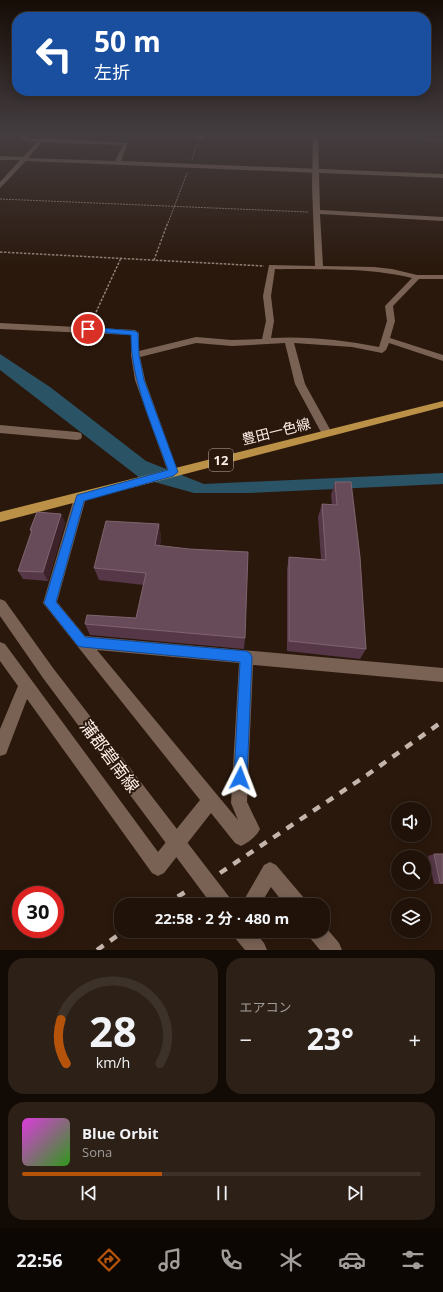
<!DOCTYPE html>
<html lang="ja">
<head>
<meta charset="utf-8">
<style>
  :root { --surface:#201209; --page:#2d2017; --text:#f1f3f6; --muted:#a29e9c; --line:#3d322a; --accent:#b45309 }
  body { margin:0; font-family:"Open Sans","Noto Sans JP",sans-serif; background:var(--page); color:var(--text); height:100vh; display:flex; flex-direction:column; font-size:15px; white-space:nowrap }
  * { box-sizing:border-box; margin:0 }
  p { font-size:13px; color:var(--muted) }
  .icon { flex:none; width:22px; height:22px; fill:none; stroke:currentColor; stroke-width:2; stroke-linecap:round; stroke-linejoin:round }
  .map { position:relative; height:950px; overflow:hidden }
  .drawer { display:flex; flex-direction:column; gap:8px; padding:8px; background:#120a05; flex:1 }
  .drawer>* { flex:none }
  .top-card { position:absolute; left:12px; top:12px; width:419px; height:84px; border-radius:16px; box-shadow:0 2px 10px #0003,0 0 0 1px var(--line); background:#1a4fa0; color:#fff; overflow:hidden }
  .fabs { position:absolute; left:391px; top:802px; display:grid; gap:8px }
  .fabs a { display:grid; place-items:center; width:40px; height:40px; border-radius:50%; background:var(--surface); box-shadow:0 2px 10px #0003,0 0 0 1px var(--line); font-size:20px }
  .speed { position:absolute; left:12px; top:886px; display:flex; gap:8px; font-size:20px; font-weight:700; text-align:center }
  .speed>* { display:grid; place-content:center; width:52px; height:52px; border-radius:50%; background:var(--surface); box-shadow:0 2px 10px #0003,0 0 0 1px var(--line); line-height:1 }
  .speed .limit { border:6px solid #d22; background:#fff; color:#111 }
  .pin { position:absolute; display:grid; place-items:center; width:34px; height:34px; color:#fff; margin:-17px; border:2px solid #fff; border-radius:50%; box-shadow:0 1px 4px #0007 }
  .me { position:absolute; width:44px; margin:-22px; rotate:3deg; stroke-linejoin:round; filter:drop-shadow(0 0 3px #0008) }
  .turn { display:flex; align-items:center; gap:14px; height:84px; padding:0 16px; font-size:18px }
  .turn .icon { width:52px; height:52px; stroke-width:2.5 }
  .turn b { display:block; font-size:28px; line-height:34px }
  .big { font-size:30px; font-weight:700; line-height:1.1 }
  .drawer .widget { flex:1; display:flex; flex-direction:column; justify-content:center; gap:6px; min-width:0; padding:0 14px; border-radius:16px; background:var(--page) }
  .drawer .dial { align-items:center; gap:0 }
  .dial svg { height:104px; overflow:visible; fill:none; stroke:var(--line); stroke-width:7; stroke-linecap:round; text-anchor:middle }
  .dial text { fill:var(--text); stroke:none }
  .song { display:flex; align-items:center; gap:12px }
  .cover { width:48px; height:48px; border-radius:6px; background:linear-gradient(135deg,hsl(300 70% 55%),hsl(110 70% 35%)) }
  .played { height:4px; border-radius:2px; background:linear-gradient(90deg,var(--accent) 35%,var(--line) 35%) }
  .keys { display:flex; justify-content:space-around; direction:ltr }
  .heat { display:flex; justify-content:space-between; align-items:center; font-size:22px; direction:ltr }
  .drawer .tiles { flex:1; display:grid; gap:8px; grid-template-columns:1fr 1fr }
  .widget:last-child { grid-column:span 2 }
  .trip { position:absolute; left:114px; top:898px; width:216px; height:40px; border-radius:16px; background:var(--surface); box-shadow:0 2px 10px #0003,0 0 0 1px var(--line); font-weight:700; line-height:40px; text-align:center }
  .menu { display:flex; height:64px; justify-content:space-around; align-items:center; background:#0d0704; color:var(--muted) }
  .menu .icon { width:28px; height:28px }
  .menu .current { color:var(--accent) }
  .menu b { font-size:18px; color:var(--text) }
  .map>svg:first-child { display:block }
  .water { fill:#2a5366 }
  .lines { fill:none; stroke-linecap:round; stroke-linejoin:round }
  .path-far1 { stroke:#928278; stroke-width:1; stroke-dasharray:2 1; stroke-linecap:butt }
  .path { stroke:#928278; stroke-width:1.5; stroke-dasharray:2.5 1.5; stroke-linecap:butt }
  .minor { fill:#796254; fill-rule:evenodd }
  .tertiary { fill:#796254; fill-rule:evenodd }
  .secondary { fill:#796254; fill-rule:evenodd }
  .primary { fill:#ba9146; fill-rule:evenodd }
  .rail { stroke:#c4b5ac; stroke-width:4.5; stroke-dasharray:8 8; stroke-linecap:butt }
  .wall { fill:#563748 }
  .shaded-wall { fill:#3d2229 }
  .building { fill:#684b59; stroke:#7f646f }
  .route { fill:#1a73e8; stroke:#114b97 }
  .labels { text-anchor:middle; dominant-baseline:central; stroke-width:4; stroke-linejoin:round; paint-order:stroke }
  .shield { fill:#2a180c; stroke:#beaea5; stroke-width:1 }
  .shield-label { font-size:13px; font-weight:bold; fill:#fdefe7 }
  .street-label { font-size:14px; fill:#fdefe7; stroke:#2a180c }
  .near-street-label { font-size:17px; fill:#fdefe7; stroke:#2a180c }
</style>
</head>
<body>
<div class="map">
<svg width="443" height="950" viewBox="0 0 443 950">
  <rect width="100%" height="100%" fill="#2a180c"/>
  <polygon class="water" points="0,354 50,387 146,461 204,484 443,473 443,484 249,493 194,493 140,478 0,370"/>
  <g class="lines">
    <g class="path-far1">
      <polyline points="357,134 443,141"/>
      <polyline points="192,159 197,144"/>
      <polyline points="0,199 308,212"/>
      <polyline points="168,223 187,173"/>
    </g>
    <g class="path">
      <polyline points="0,252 264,266"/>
      <polyline points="154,260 168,222"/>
      <polyline points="91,323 121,258"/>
    </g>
    <g class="minor">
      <polygon points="25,134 31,134 27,138 44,140 41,142 21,140 20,139"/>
      <polygon points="193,134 198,134 198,136 202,136 203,134 209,134 203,140 193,138"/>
      <path d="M 313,134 L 318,134 L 320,210 L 443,217 L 443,221 L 320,214 L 323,266 L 374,267 L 392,269 L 417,275 L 443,275 L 443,279 L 419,279 L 393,306 L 395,321 L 390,338 L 443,355 L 443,361 L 389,343 L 386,350 L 382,353 L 352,347 L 294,343 L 305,384 L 332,433 L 331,436 L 323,436 L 295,384 L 285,343 L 232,346 L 196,343 L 140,357 L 145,380 L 178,472 L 177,475 L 173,476 L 169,475 L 135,380 L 131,355 L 131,335 L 0,329 L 0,323 L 135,330 L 139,333 L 139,351 L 196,337 L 232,340 L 262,339 L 266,321 L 263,296 L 269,265 L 315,266 L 312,185 ZM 275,269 C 321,270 367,267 412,278 L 385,306 L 387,321 L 379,347 C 343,340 307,336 271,338 L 274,321 L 271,296 Z"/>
      <polygon points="0,425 77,432 81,433 82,436 81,439 77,440 0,433"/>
      <path d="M 80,493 L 84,495 L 86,498 L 57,602 L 85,636 L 443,668 L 443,682 L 253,665 L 247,802 L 260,829 C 256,837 249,842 241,846 L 235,843 L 211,813 L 164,873 L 158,876 L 152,873 L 27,699 L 6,754 L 0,756 L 0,729 L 18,686 L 0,661 L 0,642 L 5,644 L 158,852 L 200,800 L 43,603 L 74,498 L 76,495 ZM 97,650 L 239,663 L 231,803 L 238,820 Z"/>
      <polygon points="270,862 276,865 304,898 306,905 285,905 271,887 260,905 241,905 264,865"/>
      <polygon points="323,924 339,943 342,950 320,950 310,938 308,931 323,931"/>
    </g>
    <path class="tertiary" d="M 41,138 L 128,143 L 121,161 L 443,174 L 443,178 L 26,161 L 0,188 L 0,182 L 20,160 L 0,160 L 0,156 L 23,157 ZM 42,142 L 123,145 L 115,161 L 28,158 Z"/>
    <g class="secondary">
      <polygon points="0,599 5,601 53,668 230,898 232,905 212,905 43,678 0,616"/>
      <polygon points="233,931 254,931 264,943 267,950 245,950 235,938"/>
    </g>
    <polygon class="primary" points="443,401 443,407 0,522 0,512"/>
    <g class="rail">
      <polyline points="220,873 367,775 443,721"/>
      <polyline points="164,905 187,891"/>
      <polyline points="97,950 124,931"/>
    </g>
  </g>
  <g class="wall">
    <polygon points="335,482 366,649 360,659 287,651 287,569 289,557 321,559 318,517 322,504 332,505 331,495"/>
    <polygon points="61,514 65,523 48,581 23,579 18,571 31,533 30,530"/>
    <polygon points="159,524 161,538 160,545 245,638 244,649 90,635 85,624 136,618 144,585 99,580 94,568"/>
    <polygon points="434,854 443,854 443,884 434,884 428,856"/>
  </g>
  <g class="shaded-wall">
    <polygon points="61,514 65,523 48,581 43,572"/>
    <polygon points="159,524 161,538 157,558 155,545"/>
  </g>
  <g class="building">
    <polygon points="335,482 351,482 360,557 366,649 289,641 289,557 326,560 322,504 337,505"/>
    <polygon points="37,512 61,514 43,572 18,571 32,530 30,530"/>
    <polygon points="106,521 159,524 155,545 189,549 248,552 245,638 85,624 87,615 136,618 146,573 94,568"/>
    <polygon points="434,854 443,854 443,883 440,883"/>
  </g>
  <linearGradient id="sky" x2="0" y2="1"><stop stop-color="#170d07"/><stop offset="0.5" stop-color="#443d40"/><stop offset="1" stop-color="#443d40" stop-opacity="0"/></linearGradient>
  <rect width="443" height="267" fill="url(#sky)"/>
  <path class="route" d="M 88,327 L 135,331 L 138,333 L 139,355 L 144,380 L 178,472 L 173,476 L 84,501 L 56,602 L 85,637 L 246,651 L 250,653 L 252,657 L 247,778 L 245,783 L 240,785 L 236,783 L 234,778 L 240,662 L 82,647 L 78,646 L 44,603 L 77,495 L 168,470 C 153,426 131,382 131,335 L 86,331 L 86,328 Z"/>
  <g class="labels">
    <rect class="shield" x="209" y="449" width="24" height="22" rx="3"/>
    <g class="shield-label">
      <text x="221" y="460">12</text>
    </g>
    <g class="street-label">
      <text transform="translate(276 431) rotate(-14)">豊田一色線</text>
    </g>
    <g class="near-street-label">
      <text transform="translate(110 756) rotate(53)">蒲郡碧南線</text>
    </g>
  </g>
</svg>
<div class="fabs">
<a><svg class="icon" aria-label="sound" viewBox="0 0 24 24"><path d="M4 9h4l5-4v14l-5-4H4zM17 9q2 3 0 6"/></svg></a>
<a><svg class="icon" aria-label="search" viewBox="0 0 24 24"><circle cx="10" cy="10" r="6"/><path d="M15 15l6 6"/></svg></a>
<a><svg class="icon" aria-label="layers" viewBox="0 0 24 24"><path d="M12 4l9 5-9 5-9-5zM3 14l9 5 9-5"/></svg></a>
</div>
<div class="speed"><div class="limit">30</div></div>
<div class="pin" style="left:88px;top:329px;background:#d93025"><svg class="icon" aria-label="arrive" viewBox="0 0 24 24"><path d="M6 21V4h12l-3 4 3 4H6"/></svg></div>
<svg class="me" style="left:240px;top:778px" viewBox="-20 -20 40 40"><path d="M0-17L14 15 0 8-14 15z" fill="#1a73e8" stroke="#fff" stroke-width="4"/></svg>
<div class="trip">22:58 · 2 分 · 480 m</div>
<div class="top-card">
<div class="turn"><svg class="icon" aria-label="left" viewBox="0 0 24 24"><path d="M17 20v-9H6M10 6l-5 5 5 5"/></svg><div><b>50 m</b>左折</div></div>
</div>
</div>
<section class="drawer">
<div class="tiles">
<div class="widget dial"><svg viewBox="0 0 100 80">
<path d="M14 69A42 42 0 1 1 86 69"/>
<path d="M14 69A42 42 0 0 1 10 35" stroke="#b45309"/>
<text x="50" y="56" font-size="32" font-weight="700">28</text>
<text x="50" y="72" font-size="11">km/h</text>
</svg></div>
<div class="widget"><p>エアコン</p>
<div class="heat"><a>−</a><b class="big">23°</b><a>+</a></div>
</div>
<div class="widget">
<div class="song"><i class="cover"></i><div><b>Blue Orbit</b><p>Sona</p></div></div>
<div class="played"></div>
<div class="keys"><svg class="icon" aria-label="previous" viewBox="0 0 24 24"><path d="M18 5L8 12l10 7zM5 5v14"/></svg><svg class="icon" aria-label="pause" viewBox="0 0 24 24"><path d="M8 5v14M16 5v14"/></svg><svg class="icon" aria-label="next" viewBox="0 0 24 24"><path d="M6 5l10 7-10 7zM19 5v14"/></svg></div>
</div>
</div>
</section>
<nav class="menu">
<b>22:56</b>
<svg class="icon current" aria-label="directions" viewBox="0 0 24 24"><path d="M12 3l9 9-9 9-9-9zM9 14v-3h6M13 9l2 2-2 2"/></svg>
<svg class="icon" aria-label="music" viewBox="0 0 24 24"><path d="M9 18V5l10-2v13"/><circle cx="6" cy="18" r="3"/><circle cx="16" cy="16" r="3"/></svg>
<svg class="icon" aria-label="phone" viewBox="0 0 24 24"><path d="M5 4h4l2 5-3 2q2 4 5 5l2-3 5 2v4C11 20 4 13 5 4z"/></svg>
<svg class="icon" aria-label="climate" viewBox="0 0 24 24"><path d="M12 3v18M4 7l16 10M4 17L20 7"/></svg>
<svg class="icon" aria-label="car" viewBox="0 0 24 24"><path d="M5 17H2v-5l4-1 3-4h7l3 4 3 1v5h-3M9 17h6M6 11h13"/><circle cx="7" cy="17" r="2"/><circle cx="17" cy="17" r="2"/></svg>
<svg class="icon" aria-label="filters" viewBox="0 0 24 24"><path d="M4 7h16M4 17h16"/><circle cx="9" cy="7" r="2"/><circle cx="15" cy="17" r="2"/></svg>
</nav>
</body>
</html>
